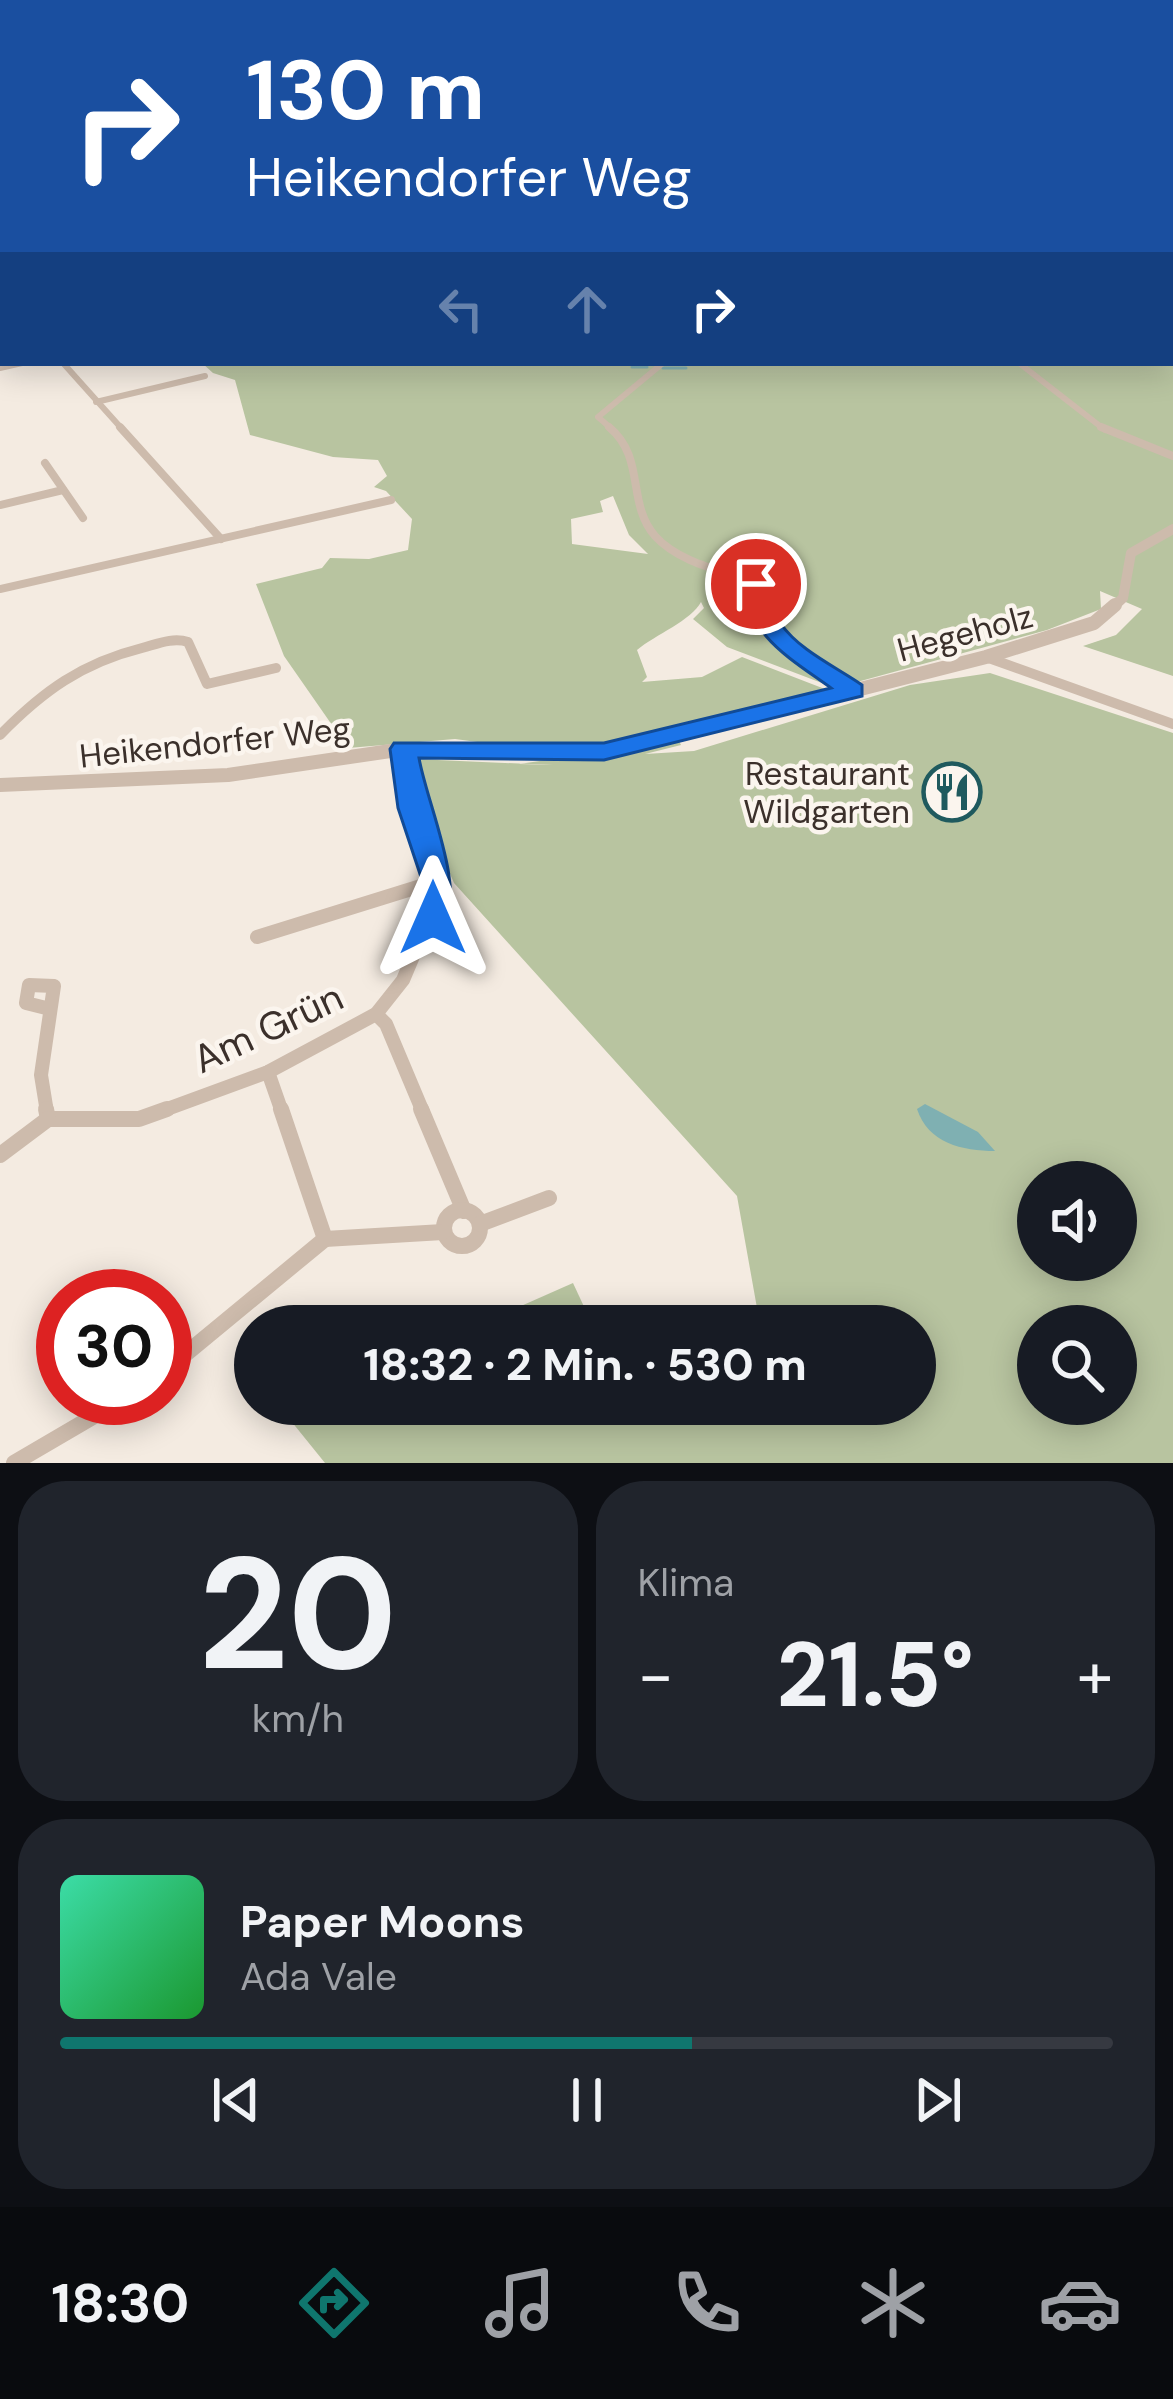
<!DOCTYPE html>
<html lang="de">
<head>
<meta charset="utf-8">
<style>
  :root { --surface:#171b24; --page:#20242c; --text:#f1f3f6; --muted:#9ea1a6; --line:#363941; --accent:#0f766e }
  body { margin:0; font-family:"DM Sans",sans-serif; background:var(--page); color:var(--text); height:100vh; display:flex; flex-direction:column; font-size:45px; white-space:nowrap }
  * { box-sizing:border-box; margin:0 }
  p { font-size:39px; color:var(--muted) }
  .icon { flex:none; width:66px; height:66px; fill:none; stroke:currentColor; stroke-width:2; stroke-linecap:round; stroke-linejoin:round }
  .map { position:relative; height:1463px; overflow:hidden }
  .panel { display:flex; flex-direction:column; gap:18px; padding:18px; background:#0d0f14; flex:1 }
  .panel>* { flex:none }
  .guide { position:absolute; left:0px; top:0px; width:1173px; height:366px; box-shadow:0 6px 30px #0003; background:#1a4fa0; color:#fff; overflow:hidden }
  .tools { position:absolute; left:1017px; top:1161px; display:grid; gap:24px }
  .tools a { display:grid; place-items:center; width:120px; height:120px; border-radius:50%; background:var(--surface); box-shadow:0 6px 30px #0003; font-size:60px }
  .speed { position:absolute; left:36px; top:1269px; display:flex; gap:24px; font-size:60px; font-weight:700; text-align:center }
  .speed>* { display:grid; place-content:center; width:156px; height:156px; border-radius:50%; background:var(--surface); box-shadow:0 6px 30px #0003; line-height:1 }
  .speed .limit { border:18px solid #d22; background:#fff; color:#111 }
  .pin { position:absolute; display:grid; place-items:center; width:102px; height:102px; color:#fff; margin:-51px; border:6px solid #fff; border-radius:50%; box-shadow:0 3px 12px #0007 }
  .me { position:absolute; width:132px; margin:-66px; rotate:0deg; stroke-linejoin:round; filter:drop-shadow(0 0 9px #0008) }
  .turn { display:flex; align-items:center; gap:42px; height:252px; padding:0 48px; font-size:54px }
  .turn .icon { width:156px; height:156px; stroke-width:2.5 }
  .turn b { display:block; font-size:84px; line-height:102px }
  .lanes { display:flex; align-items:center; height:114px; padding:0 48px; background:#0003; justify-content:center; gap:60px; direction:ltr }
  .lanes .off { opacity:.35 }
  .big { font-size:90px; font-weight:800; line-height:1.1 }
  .panel .tile { flex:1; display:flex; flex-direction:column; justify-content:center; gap:18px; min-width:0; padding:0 42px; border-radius:48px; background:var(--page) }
  .panel .dial { align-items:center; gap:0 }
  .dial b { font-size:156px; line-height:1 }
  .song { display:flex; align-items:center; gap:36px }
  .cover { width:144px; height:144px; border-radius:18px; background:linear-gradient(135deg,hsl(160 70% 55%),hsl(130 70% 35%)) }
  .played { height:12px; border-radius:6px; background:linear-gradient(90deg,var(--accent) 60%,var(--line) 60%) }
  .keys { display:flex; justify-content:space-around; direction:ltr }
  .heat { display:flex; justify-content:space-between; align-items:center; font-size:66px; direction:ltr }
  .panel .tiles { flex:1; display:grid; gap:18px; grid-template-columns:1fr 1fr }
  .tile:last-child { grid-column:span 2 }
  .trip { position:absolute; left:234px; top:1305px; width:702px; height:120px; border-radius:60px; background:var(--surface); box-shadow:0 6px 30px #0003; font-weight:800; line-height:120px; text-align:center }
  .menu { display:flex; height:192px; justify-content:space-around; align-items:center; background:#090b0e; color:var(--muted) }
  .menu .icon { width:84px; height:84px }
  .menu .active { color:var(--accent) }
  .menu b { font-size:54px; color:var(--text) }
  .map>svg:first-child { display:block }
  .green { fill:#b8c4a0; fill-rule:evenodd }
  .water { fill:#7fb0b2 }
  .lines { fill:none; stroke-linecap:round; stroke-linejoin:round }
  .stream { stroke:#7fb0b2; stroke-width:3 }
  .minor-far4 { stroke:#cdbbac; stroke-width:6 }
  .minor-far3 { stroke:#cdbbac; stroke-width:8 }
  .minor-far2 { stroke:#cdbbac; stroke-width:10 }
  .minor-far1 { stroke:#cdbbac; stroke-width:14 }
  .minor { stroke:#cdbbac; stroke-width:16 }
  .tertiary-far1 { stroke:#cdbbac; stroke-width:10 }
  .tertiary { stroke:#cdbbac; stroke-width:14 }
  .route { fill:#1a73e8; stroke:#114b97; stroke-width:3 }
  .labels { text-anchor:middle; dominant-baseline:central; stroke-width:9; stroke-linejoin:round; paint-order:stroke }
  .street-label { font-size:33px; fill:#3b302b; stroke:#fbf5ee }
  .poi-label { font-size:33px; fill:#3b302b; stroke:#fbf5ee; text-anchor:end }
  .near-street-label { font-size:39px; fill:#3b302b; stroke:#fbf5ee }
</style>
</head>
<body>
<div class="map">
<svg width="1173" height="1463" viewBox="0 0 1173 1463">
  <rect width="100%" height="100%" fill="#f4ebe1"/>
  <g class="green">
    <path d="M 1173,343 L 1173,676 L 1083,646 L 1116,635 L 1142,609 L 1100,591 L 1101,609 L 1047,630 L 835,688 L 727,647 L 693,619 L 704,608 L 701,602 C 692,620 655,635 637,650 L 647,677 L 642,682 L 702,677 L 742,657 L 830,691 L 623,744 L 507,746 L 455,739 L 348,748 L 284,656 L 256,584 L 322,568 L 330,558 L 369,559 L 408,550 L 412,519 L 386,491 L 374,487 L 387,476 L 378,460 L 333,457 L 250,435 L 235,380 L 213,373 L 202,363 L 1170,363 ZM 613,496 L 629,535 L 648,554 L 572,544 L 571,519 L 603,512 L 600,501 Z"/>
    <path d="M 990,673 L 1173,733 L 1173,1463 L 325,1463 L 283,1411 L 299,1404 L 915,1404 L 915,1326 L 719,1326 L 757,1308 L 737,1196 L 454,883 L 421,806 L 415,759 L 553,765 L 519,764 L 679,741 L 681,745 L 645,754 L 694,751 L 910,685 ZM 1038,1182 L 1116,1182 L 1116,1260 L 1038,1260 ZM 1038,1326 L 1116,1326 L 1116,1404 L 1038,1404 Z"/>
    <polygon points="573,1283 593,1326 476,1326"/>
  </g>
  <path class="water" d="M 925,1104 L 978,1132 L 995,1151 C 962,1151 928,1143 917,1109 Z"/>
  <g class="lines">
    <g class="stream">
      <polyline points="632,367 647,367"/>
      <polyline points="663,368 686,368"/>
    </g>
    <g class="minor-far4">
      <polyline points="63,363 123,430"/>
      <polyline points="1019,363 1105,430"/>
      <polyline points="0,368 22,363"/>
      <polyline points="96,402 205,376"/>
      <polyline points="613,430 598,417 663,363"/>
    </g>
    <g class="minor-far3">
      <polyline points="120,427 221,539"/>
      <path d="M 609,427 C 646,458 626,502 655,536 C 679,563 724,571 756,583 L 766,608"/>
      <polyline points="1101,427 1173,456"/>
      <polyline points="45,463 83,518"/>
      <polyline points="0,505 63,490"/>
      <polyline points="0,589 391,500"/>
    </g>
    <g class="minor-far2">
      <polyline points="765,605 782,639 852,691"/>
      <polyline points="986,657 1173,724"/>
      <path d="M 0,735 C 43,691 82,663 142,648 C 157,644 173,637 188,642 L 207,684 L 276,668"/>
      <polyline points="404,749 423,831"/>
    </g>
    <g class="minor-far1">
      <polyline points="257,937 437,881"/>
      <polyline points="376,1014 386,1024 423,1112"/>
      <polyline points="268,1072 282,1112"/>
      <polyline points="47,1112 41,1075 54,986 29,985 26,1003 50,1009"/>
      <polyline points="159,1112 268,1072 376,1014 403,980 438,897 422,828"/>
    </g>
    <g class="minor">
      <polyline points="46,1109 48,1119 139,1119 167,1109"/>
      <polyline points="281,1109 325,1239"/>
      <polyline points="421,1109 464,1211"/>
      <polyline points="0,1155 48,1119"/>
      <circle cx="462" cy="1228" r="18"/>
      <polyline points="480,1224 549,1198"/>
      <polyline points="325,1239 443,1232"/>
      <polyline points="165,1371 325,1239"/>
      <polyline points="14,1463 125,1398"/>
    </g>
    <polyline class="tertiary-far1" points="1112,608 1123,598 1131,553 1173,529"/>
    <polyline class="tertiary" points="0,785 228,775 404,749 558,754 628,748 986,657 1094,623 1115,605"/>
  </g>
  <linearGradient id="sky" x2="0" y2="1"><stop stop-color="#7eb2d2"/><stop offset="0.46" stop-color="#faf6f2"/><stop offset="1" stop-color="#faf6f2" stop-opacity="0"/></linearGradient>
  <rect width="1173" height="379" fill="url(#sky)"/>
  <path class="route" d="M 748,579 L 765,579 C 778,593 771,609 781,624 C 799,650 836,667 862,685 L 862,696 L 604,760 L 419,758 C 427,804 466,888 444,927 L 421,927 L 416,918 L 422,880 L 398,808 L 390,749 L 394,743 L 604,743 L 831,688 C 791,659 741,632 748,579 Z"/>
  <defs>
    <symbol id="restaurant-ring" viewBox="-11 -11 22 22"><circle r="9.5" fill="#fbf5ee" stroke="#1f5a5e" stroke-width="1.5"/><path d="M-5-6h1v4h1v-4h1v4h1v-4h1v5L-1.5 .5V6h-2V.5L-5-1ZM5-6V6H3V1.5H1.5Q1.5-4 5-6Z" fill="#1f5a5e"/></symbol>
  </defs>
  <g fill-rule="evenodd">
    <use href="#restaurant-ring" x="919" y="759" width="66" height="66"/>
  </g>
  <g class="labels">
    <g class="street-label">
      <text transform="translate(965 633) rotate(-15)">Hegeholz</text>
      <text transform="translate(215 742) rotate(-6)">Heikendorfer Weg</text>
    </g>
    <g class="poi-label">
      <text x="910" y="773">Restaurant<tspan x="910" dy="38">Wildgarten</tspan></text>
    </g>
    <g class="near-street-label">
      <text transform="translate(268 1028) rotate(-25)">Am Grün</text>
    </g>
  </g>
</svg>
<div class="tools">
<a><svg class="icon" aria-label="sound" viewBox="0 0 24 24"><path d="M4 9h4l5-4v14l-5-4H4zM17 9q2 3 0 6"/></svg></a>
<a><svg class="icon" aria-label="search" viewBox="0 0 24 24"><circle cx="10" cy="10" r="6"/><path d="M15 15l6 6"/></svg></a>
</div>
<div class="speed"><div class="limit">30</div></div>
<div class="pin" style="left:756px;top:584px;background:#d93025"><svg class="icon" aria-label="arrive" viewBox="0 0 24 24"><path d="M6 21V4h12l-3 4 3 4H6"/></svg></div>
<svg class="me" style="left:433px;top:918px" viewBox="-20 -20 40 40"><path d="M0-17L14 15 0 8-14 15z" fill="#1a73e8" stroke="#fff" stroke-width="4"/></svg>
<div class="trip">18:32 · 2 Min. · 530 m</div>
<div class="guide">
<div class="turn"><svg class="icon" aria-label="right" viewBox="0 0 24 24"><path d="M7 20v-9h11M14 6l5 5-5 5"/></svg><div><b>130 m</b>Heikendorfer Weg</div></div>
<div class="lanes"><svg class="icon off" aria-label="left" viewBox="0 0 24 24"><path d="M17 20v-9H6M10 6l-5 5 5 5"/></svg><svg class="icon off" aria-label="ahead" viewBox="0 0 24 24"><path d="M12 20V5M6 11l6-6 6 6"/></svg><svg class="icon" aria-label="right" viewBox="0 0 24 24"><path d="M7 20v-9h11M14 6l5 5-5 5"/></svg></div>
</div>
</div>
<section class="panel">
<div class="tiles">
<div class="tile dial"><b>20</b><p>km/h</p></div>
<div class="tile"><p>Klima</p>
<div class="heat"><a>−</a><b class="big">21.5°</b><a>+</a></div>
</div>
<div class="tile">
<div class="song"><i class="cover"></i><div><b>Paper Moons</b><p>Ada Vale</p></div></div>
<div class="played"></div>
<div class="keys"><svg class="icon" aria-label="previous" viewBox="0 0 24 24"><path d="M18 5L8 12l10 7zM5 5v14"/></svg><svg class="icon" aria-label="pause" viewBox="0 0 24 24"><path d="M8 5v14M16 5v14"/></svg><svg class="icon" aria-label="next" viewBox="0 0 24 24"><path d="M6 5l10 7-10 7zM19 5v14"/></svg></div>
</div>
</div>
</section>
<nav class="menu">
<b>18:30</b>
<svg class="icon active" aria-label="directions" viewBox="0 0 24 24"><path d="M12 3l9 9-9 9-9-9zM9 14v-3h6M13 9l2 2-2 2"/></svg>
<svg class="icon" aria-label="music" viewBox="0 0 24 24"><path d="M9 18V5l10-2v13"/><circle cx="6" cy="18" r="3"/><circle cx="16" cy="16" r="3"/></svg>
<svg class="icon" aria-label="phone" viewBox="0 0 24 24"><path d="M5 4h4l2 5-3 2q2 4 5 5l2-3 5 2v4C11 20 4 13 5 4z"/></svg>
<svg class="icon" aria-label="climate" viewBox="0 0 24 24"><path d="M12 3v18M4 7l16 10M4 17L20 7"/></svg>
<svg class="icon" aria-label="car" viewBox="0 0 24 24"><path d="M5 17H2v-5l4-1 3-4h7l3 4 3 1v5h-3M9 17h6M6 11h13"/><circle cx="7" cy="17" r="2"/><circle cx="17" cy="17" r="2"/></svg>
</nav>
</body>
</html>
